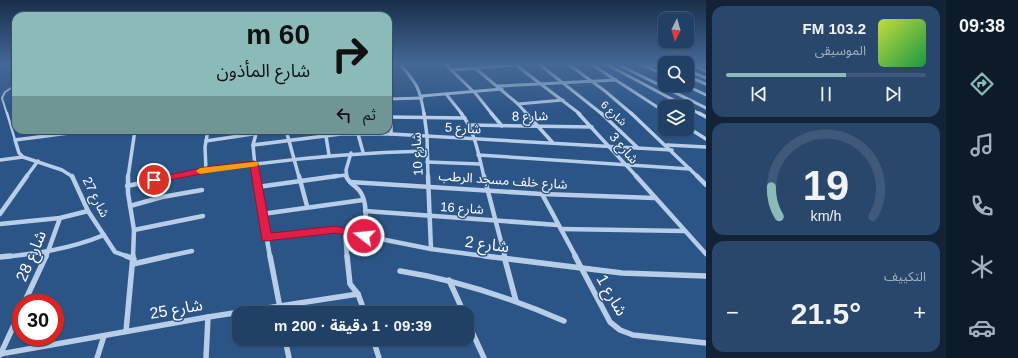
<!DOCTYPE html>
<html lang="ar">
<head>
<meta charset="utf-8">
<style>
  :root { --surface:#214065; --page:#29476b; --text:#f1f3f6; --muted:#a2afbf; --line:#3e5979; --accent:#8bbbb9 }
  body { margin:0; font-family:Helvetica,"Noto Sans Arabic",sans-serif; background:var(--page); color:var(--text); direction:rtl; height:100vh; display:flex; flex-direction:column; font-size:15px; white-space:nowrap }
  * { box-sizing:border-box; margin:0 }
  p { font-size:13px; color:var(--muted) }
  .icon { flex:none; width:22px; height:22px; fill:none; stroke:currentColor; stroke-width:2; stroke-linecap:round; stroke-linejoin:round }
  .map { position:relative; flex:1; overflow:hidden; direction:ltr }
  .panel { display:flex; flex-direction:column; gap:6px; padding:6px; background:#122338; width:240px }
  .panel>* { flex:none }
  .banner { position:absolute; left:12px; top:12px; width:380px; height:122px; border-radius:12px; box-shadow:0 1px 3px #0004,0 0 0 1px var(--line); direction:rtl; background:#8bbbb9; color:#111; overflow:hidden }
  .needle { width:26px; rotate:185deg }
  .controls { position:absolute; left:658px; top:12px; display:grid; gap:8px }
  .controls a { display:grid; place-items:center; width:36px; height:36px; border-radius:8px; background:var(--surface); box-shadow:0 1px 3px #0004,0 0 0 1px var(--line); font-size:20px }
  .speed { position:absolute; left:12px; top:294px; display:flex; gap:8px; font-size:20px; font-weight:700; text-align:center }
  .speed>* { display:grid; place-content:center; width:52px; height:52px; border-radius:50%; background:var(--surface); box-shadow:0 1px 3px #0004,0 0 0 1px var(--line); line-height:1 }
  .speed .limit { border:6px solid #d22; background:#fff; color:#111 }
  .pin { position:absolute; display:grid; place-items:center; width:34px; height:34px; color:#fff; margin:-17px; border:2px solid #fff; border-radius:50%; box-shadow:0 1px 4px #0007 }
  .me { position:absolute; width:44px; margin:-22px; rotate:286deg; stroke-linejoin:round; filter:drop-shadow(0 0 3px #0008) }
  .turn { display:flex; align-items:center; gap:14px; height:84px; padding:0 16px; font-size:18px }
  .turn .icon { width:52px; height:52px; stroke-width:2.5 }
  .turn b { display:block; font-size:28px; line-height:34px }
  .then { display:flex; align-items:center; height:38px; padding:0 16px; background:#0003; gap:8px; font-size:15px }
  .big { font-size:30px; font-weight:700; line-height:1.1 }
  .panel .card { flex:1; display:flex; flex-direction:column; justify-content:center; gap:6px; min-width:0; padding:0 14px; border-radius:12px; background:var(--page) }
  .panel .dial { align-items:center; gap:0 }
  .dial svg { height:104px; overflow:visible; fill:none; stroke:var(--line); stroke-width:7; stroke-linecap:round; text-anchor:middle }
  .dial text { fill:var(--text); stroke:none }
  .song { display:flex; align-items:center; gap:12px }
  .cover { width:48px; height:48px; border-radius:6px; background:linear-gradient(135deg,hsl(70 70% 55%),hsl(140 70% 35%)) }
  .played { height:4px; border-radius:2px; background:linear-gradient(90deg,var(--accent) 60%,var(--line) 60%) }
  .keys { display:flex; justify-content:space-around; direction:ltr }
  .heat { display:flex; justify-content:space-between; align-items:center; font-size:22px; direction:ltr }
  .trip { position:absolute; left:232px; top:306px; width:242px; height:40px; border-radius:12px; background:var(--surface); box-shadow:0 1px 3px #0004,0 0 0 1px var(--line); font-weight:700; line-height:40px; text-align:center; direction:rtl }
  main { display:flex; flex:1; min-height:0 }
  .tab-bar { display:flex; flex-direction:column; width:72px; justify-content:space-around; align-items:center; background:#0d1a28; color:var(--muted) }
  .tab-bar .icon { width:28px; height:28px }
  .tab-bar .active { color:var(--accent) }
  .tab-bar b { font-size:18px; color:var(--text) }
  .map>svg:first-child { display:block }
  .lines { fill:none; stroke-linecap:round; stroke-linejoin:round }
  .service-far1 { stroke:#b8cee8; stroke-width:2 }
  .service { stroke:#b8cee8; stroke-width:2.5 }
  .minor-far3 { stroke:#b8cee8; stroke-width:3 }
  .minor-far2 { stroke:#b8cee8; stroke-width:3.5 }
  .minor-far1 { stroke:#b8cee8; stroke-width:4.5 }
  .minor { stroke:#b8cee8; stroke-width:5.5 }
  .route { fill:#e11d48; stroke:#92132f }
  .slow { fill:#f59e0b }
  .labels { text-anchor:middle; dominant-baseline:central; stroke-width:3; stroke-linejoin:round; paint-order:stroke }
  .far-street-label { font-size:11px; fill:#fff; stroke:#2c5587 }
  .street-label { font-size:13px; fill:#fff; stroke:#2c5587 }
  .near-street-label { font-size:16px; fill:#fff; stroke:#2c5587 }
</style>
</head>
<body>
<main>
<nav class="tab-bar">
<b>09:38</b>
<svg class="icon active" aria-label="directions" viewBox="0 0 24 24"><path d="M12 3l9 9-9 9-9-9zM9 14v-3h6M13 9l2 2-2 2"/></svg>
<svg class="icon" aria-label="music" viewBox="0 0 24 24"><path d="M9 18V5l10-2v13"/><circle cx="6" cy="18" r="3"/><circle cx="16" cy="16" r="3"/></svg>
<svg class="icon" aria-label="phone" viewBox="0 0 24 24"><path d="M5 4h4l2 5-3 2q2 4 5 5l2-3 5 2v4C11 20 4 13 5 4z"/></svg>
<svg class="icon" aria-label="climate" viewBox="0 0 24 24"><path d="M12 3v18M4 7l16 10M4 17L20 7"/></svg>
<svg class="icon" aria-label="car" viewBox="0 0 24 24"><path d="M5 17H2v-5l4-1 3-4h7l3 4 3 1v5h-3M9 17h6M6 11h13"/><circle cx="7" cy="17" r="2"/><circle cx="17" cy="17" r="2"/></svg>
</nav>
<section class="panel">
<div class="card">
<div class="song"><i class="cover"></i><div><b>103.2 FM</b><p>الموسيقى</p></div></div>
<div class="played"></div>
<div class="keys"><svg class="icon" aria-label="previous" viewBox="0 0 24 24"><path d="M18 5L8 12l10 7zM5 5v14"/></svg><svg class="icon" aria-label="pause" viewBox="0 0 24 24"><path d="M8 5v14M16 5v14"/></svg><svg class="icon" aria-label="next" viewBox="0 0 24 24"><path d="M6 5l10 7-10 7zM19 5v14"/></svg></div>
</div>
<div class="card dial"><svg viewBox="0 0 100 80">
<path d="M14 69A42 42 0 1 1 86 69"/>
<path d="M14 69A42 42 0 0 1 8 46" stroke="#8bbbb9"/>
<text x="50" y="56" font-size="32" font-weight="700">19</text>
<text x="50" y="72" font-size="11">km/h</text>
</svg></div>
<div class="card"><p>التكييف</p>
<div class="heat"><a>−</a><b class="big">21.5°</b><a>+</a></div>
</div>
</section>
<div class="map">
<svg width="706" height="358" viewBox="0 0 706 358">
  <rect width="100%" height="100%" fill="#2c5587"/>
  <g class="lines">
    <polyline class="service-far1" points="7,114 2,98 5,92 16,85"/>
    <polyline class="service" points="7,113 15,140"/>
    <g class="minor-far3">
      <path d="M 400,64 C 417,84 420,88 424,114"/>
      <polyline points="445,64 476,94 492,114"/>
      <polyline points="539,64 602,114"/>
      <polyline points="568,64 605,91 632,114"/>
      <polyline points="591,64 665,112"/>
      <polyline points="606,64 700,114"/>
      <polyline points="617,64 706,108"/>
      <polyline points="640,64 665,75"/>
      <polyline points="690,64 706,71"/>
      <polyline points="516,65 580,114"/>
      <polyline points="647,66 665,65"/>
      <polyline points="696,66 706,65"/>
      <polyline points="475,68 518,104 527,114"/>
      <polyline points="451,70 529,64"/>
      <polyline points="687,70 706,78"/>
      <polyline points="687,76 706,84"/>
      <polyline points="685,85 706,95"/>
      <polyline points="498,86 616,80"/>
      <polyline points="388,91 391,104 391,114"/>
      <polyline points="446,94 462,114"/>
      <polyline points="421,96 502,89"/>
      <polyline points="388,99 422,98"/>
      <polyline points="518,104 563,100"/>
    </g>
    <g class="minor-far2">
      <polyline points="391,113 391,134"/>
      <polyline points="424,113 427,136 428,177"/>
      <path d="M 461,113 C 475,131 479,156 484,177"/>
      <polyline points="491,113 502,126"/>
      <polyline points="526,113 553,143"/>
      <polyline points="578,113 637,177"/>
      <polyline points="601,113 638,148"/>
      <polyline points="631,113 698,177"/>
      <polyline points="699,113 706,117"/>
      <polyline points="388,117 465,118"/>
      <polyline points="469,125 592,127"/>
      <polyline points="687,127 706,139"/>
      <polyline points="183,130 182,132 208,132"/>
      <polyline points="286,130 299,177"/>
      <polyline points="325,130 329,155"/>
      <polyline points="358,134 363,152"/>
      <polyline points="206,141 279,130"/>
      <polyline points="253,145 341,134 391,134 672,150"/>
      <polyline points="667,145 706,147"/>
      <polyline points="478,155 690,169"/>
      <polyline points="0,160 23,157"/>
      <polyline points="427,162 480,164"/>
      <polyline points="206,170 205,147 208,130"/>
      <polyline points="26,177 38,161"/>
      <polyline points="73,177 62,170 23,157 19,153 15,140 92,130"/>
      <polyline points="128,177 135,130"/>
      <path d="M 170,177 C 255,162 340,153 427,151"/>
      <polyline points="256,177 253,145 257,130"/>
      <polyline points="330,177 346,175"/>
      <polyline points="347,177 346,170 351,153"/>
    </g>
    <g class="minor-far1">
      <polyline points="72,176 88,211 115,252 129,257"/>
      <polyline points="128,176 128,193 134,230 133,257"/>
      <polyline points="256,176 270,257"/>
      <polyline points="299,176 307,206"/>
      <path d="M 346,176 C 349,184 357,186 361,193 C 368,205 365,222 365,236"/>
      <polyline points="428,176 431,249"/>
      <polyline points="484,176 505,257"/>
      <polyline points="636,176 706,254"/>
      <polyline points="697,176 706,185"/>
      <polyline points="350,182 542,194 655,198"/>
      <polyline points="127,186 175,176"/>
      <polyline points="257,187 337,176"/>
      <polyline points="542,194 576,257"/>
      <polyline points="130,206 162,197 202,190"/>
      <polyline points="365,211 558,225"/>
      <polyline points="0,214 27,176"/>
      <polyline points="262,214 363,200"/>
      <polyline points="0,224 60,218 88,211"/>
      <polyline points="561,229 685,231"/>
      <polyline points="134,230 203,216"/>
      <polyline points="345,231 347,257"/>
      <polyline points="266,237 335,230 431,249 492,257"/>
      <path d="M 0,257 C 36,254 70,249 104,235"/>
      <polyline points="46,257 60,218"/>
      <polyline points="164,257 192,251"/>
    </g>
    <g class="minor">
      <polyline points="126,256 134,259"/>
      <polyline points="270,256 281,313"/>
      <polyline points="347,256 350,284 358,294 365,313"/>
      <polyline points="485,256 622,273 706,276"/>
      <polyline points="504,256 516,301"/>
      <polyline points="575,256 610,322 620,330 633,335 706,343"/>
      <polyline points="0,257 10,256"/>
      <polyline points="133,264 168,256"/>
      <path d="M 400,271 C 458,280 511,298 564,321"/>
      <polyline points="449,280 464,313"/>
      <polyline points="24,303 46,256"/>
      <polyline points="467,321 484,358"/>
      <polyline points="126,331 133,256"/>
      <polyline points="285,339 289,358"/>
      <polyline points="373,339 379,358"/>
      <polyline points="0,354 208,317 358,294"/>
      <polyline points="0,355 21,310"/>
      <polyline points="97,358 104,336"/>
      <polyline points="206,358 208,317"/>
    </g>
  </g>
  <linearGradient id="sky" x2="0" y2="1"><stop stop-color="#182f4a"/><stop offset="0.56" stop-color="#456896"/><stop offset="1" stop-color="#456896" stop-opacity="0"/></linearGradient>
  <rect width="706" height="114" fill="url(#sky)"/>
  <polygon class="route" points="254,161 258,163 271,233 336,226 368,234 370,236 368,239 364,240 336,233 266,241 262,240 250,166 206,173 154,183 150,180 154,178 206,167"/>
  <polygon class="slow" points="254,162 257,162 259,164 257,166 200,174 196,171 200,168"/>
  <g class="labels">
    <g class="far-street-label">
      <text transform="translate(614 113) rotate(43)">شارع 6</text>
    </g>
    <g class="street-label">
      <text transform="translate(530 116) rotate(-1)">شارع 8</text>
      <text transform="translate(463 128) rotate(3)">شارع 5</text>
      <text transform="translate(624 148) rotate(49)">شارع 3</text>
      <text transform="translate(417 154) rotate(-93)">شارع 10</text>
      <text transform="translate(503 180) rotate(4)">شارع خلف مسجد الرطب</text>
      <text transform="translate(96 197) rotate(63)">شارع 27</text>
      <text transform="translate(462 208) rotate(4)">شارع 16</text>
    </g>
    <g class="near-street-label">
      <text transform="translate(487 244) rotate(7)">شارع 2</text>
      <text transform="translate(31 256) rotate(-67)">شارع 28</text>
      <text transform="translate(612 295) rotate(60)">شارع 1</text>
      <text transform="translate(176 309) rotate(-10)">شارع 25</text>
    </g>
  </g>
</svg>
<div class="controls">
<a><svg class="needle" viewBox="-14 -14 28 28"><path d="M0-13l5 13h-10z" fill="#e53935"/><path d="M0 13l5-13h-10z" fill="#a2afbf"/></svg></a>
<a><svg class="icon" aria-label="search" viewBox="0 0 24 24"><circle cx="10" cy="10" r="6"/><path d="M15 15l6 6"/></svg></a>
<a><svg class="icon" aria-label="layers" viewBox="0 0 24 24"><path d="M12 4l9 5-9 5-9-5zM3 14l9 5 9-5"/></svg></a>
</div>
<div class="speed"><div class="limit">30</div></div>
<div class="pin" style="left:154px;top:180px;background:#d93025"><svg class="icon" aria-label="arrive" viewBox="0 0 24 24"><path d="M6 21V4h12l-3 4 3 4H6"/></svg></div>
<svg class="me" style="left:364px;top:236px" viewBox="-20 -20 40 40"><circle r="17" fill="#e11d48" stroke="#fff" stroke-width="3"/><path d="M0-11L8 9 0 5-8 9z" fill="#fff"/></svg>
<div class="trip">09:39 · 1 دقيقة · 200 m</div>
<div class="banner">
<div class="turn"><svg class="icon" aria-label="right" viewBox="0 0 24 24"><path d="M7 20v-9h11M14 6l5 5-5 5"/></svg><div><b>60 m</b>شارع المأذون</div></div>
<div class="then">ثم<svg class="icon" aria-label="left" viewBox="0 0 24 24"><path d="M17 20v-9H6M10 6l-5 5 5 5"/></svg></div>
</div>
</div>
</main>
</body>
</html>
